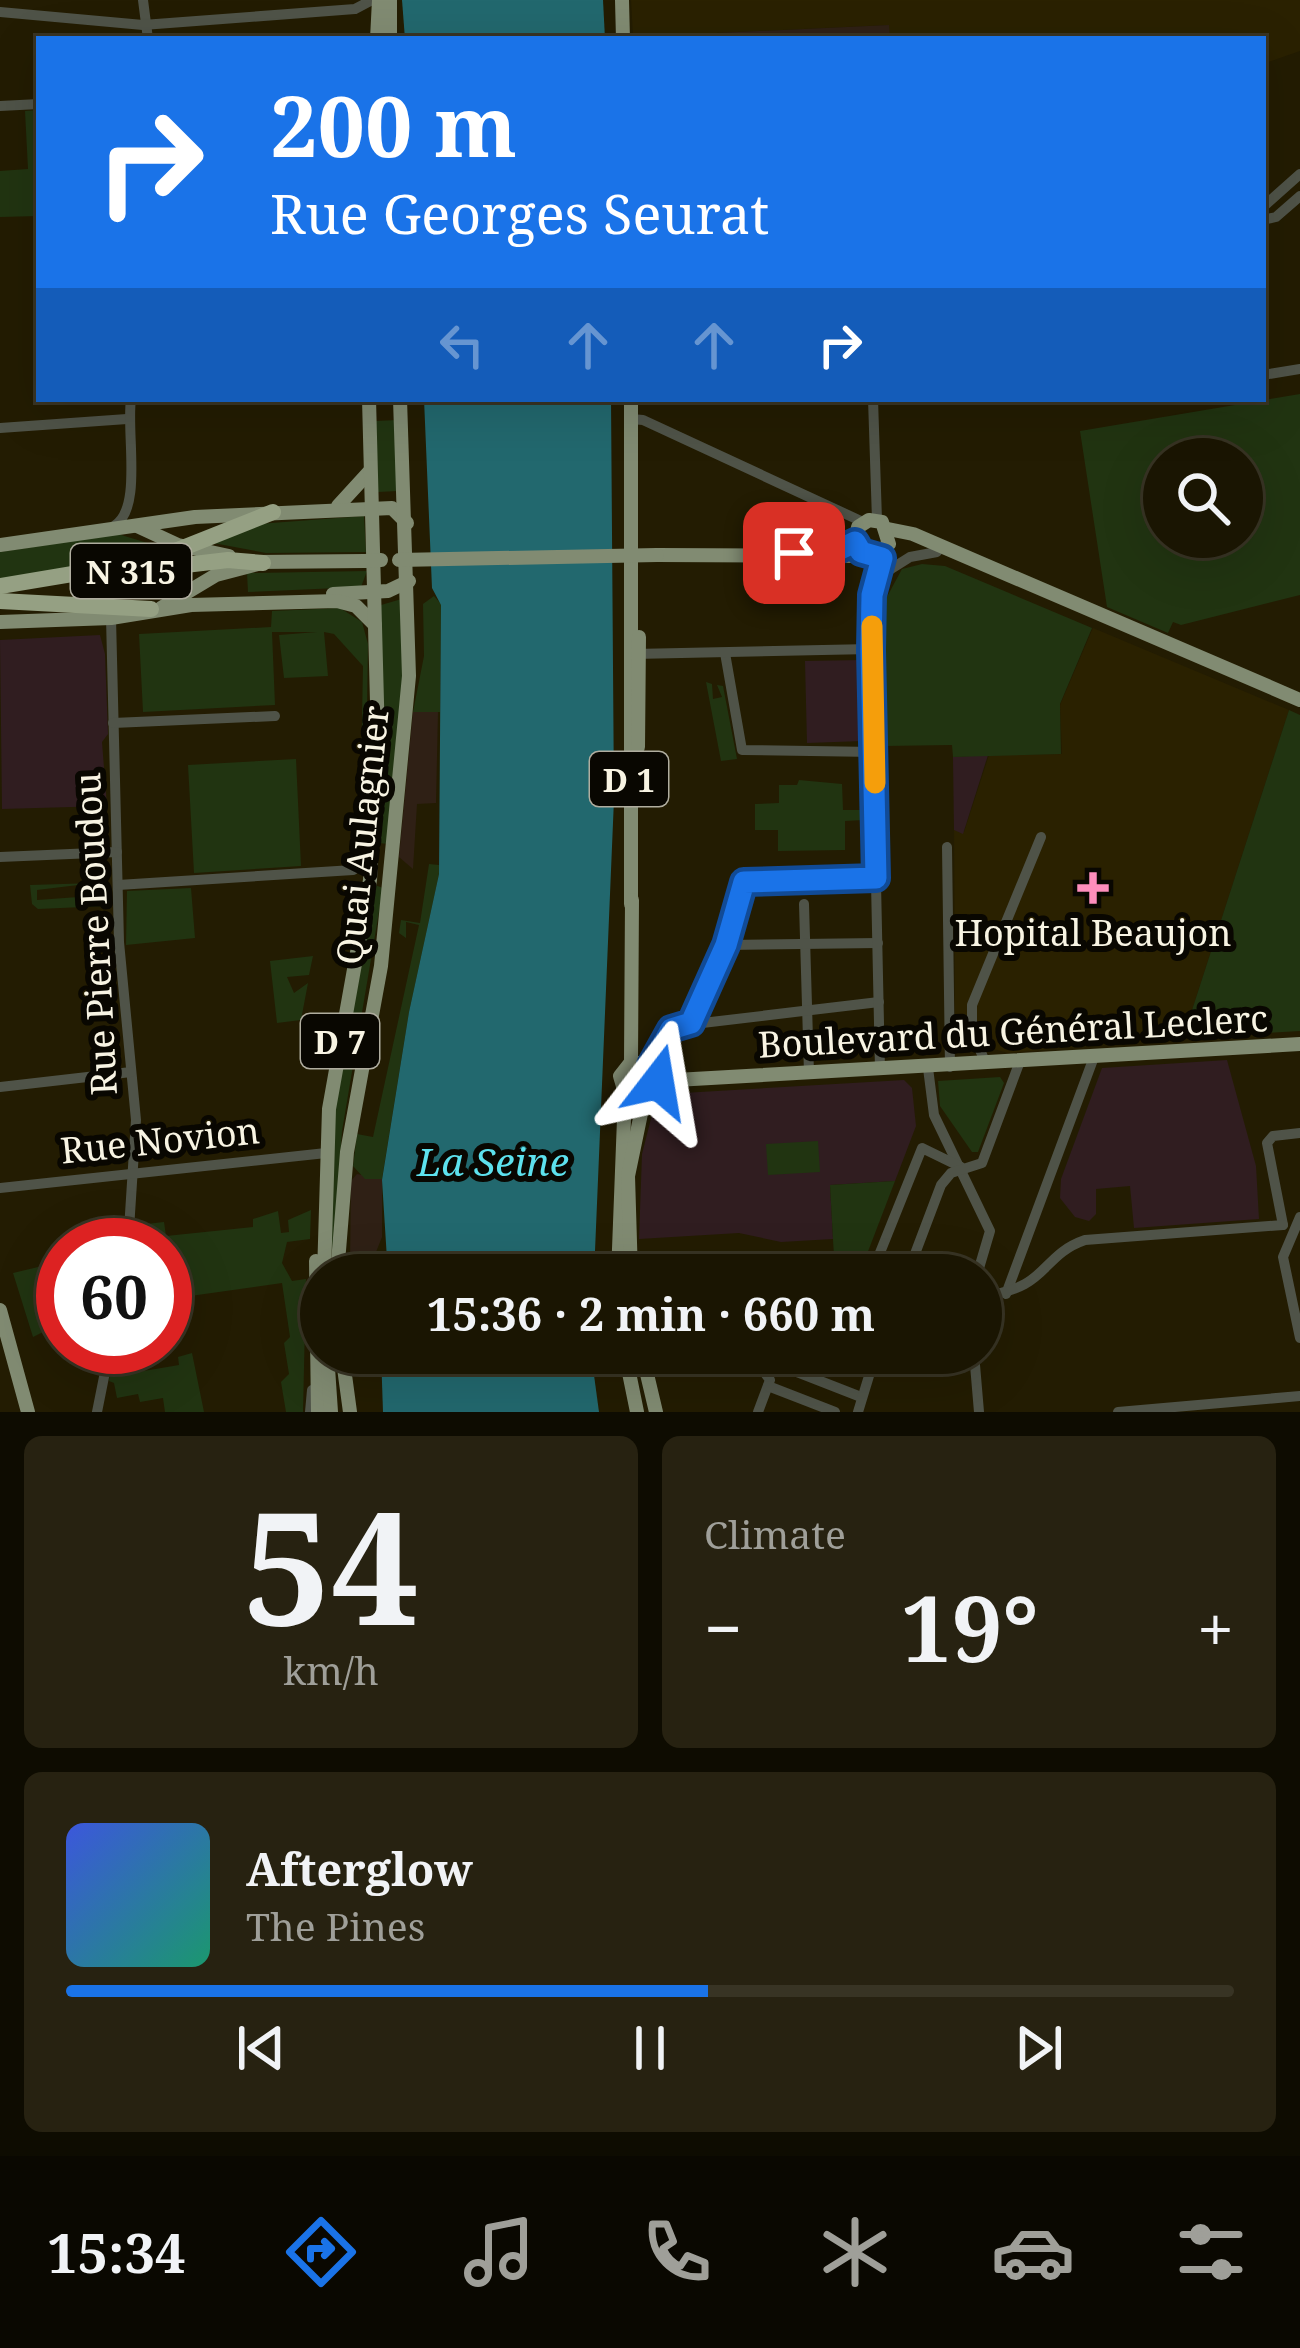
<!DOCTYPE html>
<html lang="en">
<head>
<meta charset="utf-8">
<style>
  :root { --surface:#1a1502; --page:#272211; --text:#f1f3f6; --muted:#9f9f99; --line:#383424; --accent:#1a73e8 }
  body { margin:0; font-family:"Noto Serif",serif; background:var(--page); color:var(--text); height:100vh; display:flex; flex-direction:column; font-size:45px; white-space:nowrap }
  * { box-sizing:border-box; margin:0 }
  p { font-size:39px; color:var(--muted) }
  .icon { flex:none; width:66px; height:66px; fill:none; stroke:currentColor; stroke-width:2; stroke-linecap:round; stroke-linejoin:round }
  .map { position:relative; height:1412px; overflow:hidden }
  .details { display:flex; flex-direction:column; gap:24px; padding:24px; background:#0e0c01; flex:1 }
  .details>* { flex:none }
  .hud { position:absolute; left:36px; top:36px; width:1230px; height:366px; border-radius:0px; box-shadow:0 12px 48px #0002,0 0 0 3px var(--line); background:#1a73e8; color:#fff; overflow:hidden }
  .buttons { position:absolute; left:1143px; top:438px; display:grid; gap:24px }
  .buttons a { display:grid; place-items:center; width:120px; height:120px; border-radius:50%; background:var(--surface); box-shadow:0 12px 48px #0002,0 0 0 3px var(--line); font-size:60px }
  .speed { position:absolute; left:36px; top:1218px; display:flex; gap:24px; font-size:60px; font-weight:700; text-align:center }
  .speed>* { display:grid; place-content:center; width:156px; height:156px; border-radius:50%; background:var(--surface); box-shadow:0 12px 48px #0002,0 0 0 3px var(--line); line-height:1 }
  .speed .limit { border:18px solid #d22; background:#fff; color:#111 }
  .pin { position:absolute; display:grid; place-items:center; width:102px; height:102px; color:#fff; margin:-51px; border-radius:24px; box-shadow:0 6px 18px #0006 }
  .me { position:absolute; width:132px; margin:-66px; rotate:14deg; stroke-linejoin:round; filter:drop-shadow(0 0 9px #0008) }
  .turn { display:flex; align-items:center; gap:42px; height:252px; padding:0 36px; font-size:54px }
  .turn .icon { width:156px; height:156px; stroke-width:2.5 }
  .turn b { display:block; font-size:84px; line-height:102px }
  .lanes { display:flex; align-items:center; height:114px; padding:0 36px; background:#0003; justify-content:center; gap:60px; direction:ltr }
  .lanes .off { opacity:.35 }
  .big { font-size:90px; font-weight:700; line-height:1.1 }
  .details .widget { flex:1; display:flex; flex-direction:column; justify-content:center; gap:18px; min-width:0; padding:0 42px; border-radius:18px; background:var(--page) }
  .details .dial { align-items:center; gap:0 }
  .dial b { font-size:156px; line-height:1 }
  .song { display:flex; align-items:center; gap:36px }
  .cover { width:144px; height:144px; border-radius:18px; background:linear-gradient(135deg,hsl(230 70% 55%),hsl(160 70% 35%)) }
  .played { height:12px; border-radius:6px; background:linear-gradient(90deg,var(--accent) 55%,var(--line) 55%) }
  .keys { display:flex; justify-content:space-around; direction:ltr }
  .heat { display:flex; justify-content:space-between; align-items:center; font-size:66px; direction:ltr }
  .details .tiles { flex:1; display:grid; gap:24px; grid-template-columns:1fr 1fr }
  .widget:last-child { grid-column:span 2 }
  .trip { position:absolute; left:300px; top:1254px; width:702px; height:120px; border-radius:60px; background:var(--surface); box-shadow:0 12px 48px #0002,0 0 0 3px var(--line); font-weight:700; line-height:120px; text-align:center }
  .tabs { display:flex; height:192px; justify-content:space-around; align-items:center; background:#0a0801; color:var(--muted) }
  .tabs .icon { width:84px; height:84px }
  .tabs .current { color:var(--accent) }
  .tabs b { font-size:54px; color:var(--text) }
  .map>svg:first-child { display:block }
  .built { fill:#2a2100 }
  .industrial { fill:#2f2015 }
  .education { fill:#301d20 }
  .green { fill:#213411; fill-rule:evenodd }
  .water { fill:#22686e }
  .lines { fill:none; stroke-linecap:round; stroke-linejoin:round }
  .minor { stroke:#4f5348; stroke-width:10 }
  .major { stroke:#818b72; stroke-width:14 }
  .highway { stroke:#95a083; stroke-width:16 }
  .major-bridge { stroke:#818b72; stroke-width:14 }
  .route-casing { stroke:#114b97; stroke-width:30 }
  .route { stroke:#1a73e8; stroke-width:21 }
  .slow { stroke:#f59e0b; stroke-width:21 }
  .poi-dot { fill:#fe8ebc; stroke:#090701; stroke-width:4.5 }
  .labels { text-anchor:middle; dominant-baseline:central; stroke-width:12; stroke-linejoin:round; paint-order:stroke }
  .shield { fill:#090701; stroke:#b0ad9f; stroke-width:3 }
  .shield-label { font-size:33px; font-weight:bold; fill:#f8f4e3 }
  .street-label { font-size:36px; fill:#f8f4e3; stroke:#090701 }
  .poi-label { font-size:36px; fill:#f8f4e3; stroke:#090701 }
  .water-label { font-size:39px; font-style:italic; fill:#5de1ed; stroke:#090701 }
</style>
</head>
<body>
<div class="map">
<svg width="1300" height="1412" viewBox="0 0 1300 1412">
  <rect width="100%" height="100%" fill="#231c02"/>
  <g class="built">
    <polygon points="631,0 1300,0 1300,51 1263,64 1263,39 890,39 888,25 633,37"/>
    <polygon points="1093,628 1289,710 1183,1038 1008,1053 994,1049 977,1026 955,1016 954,830 964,832 989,755 1062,754 1060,705"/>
  </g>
  <g class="industrial">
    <polygon points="889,25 890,39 633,39 633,37"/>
    <polygon points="413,712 438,712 436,803 417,804 413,869 399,857"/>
    <polygon points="357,1174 382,1179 382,1237 376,1252 350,1264 351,1181"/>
  </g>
  <g class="education">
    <polygon points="100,635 105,654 108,734 102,742 107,806 2,809 0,640"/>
    <polygon points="862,660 863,741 807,743 805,661"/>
    <polygon points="988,755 963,834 954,830 953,757"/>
    <polygon points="1227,1060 1256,1166 1259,1219 1134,1228 1130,1186 1096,1189 1096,1214 1089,1221 1075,1217 1060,1198 1061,1179 1102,1068"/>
    <polygon points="904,1080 912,1088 916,1126 895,1181 830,1185 833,1239 781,1242 739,1233 639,1239 642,1154 655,1103 666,1094"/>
  </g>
  <g class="green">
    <polygon points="39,110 39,216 0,217 0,171 28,169 25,111"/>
    <path d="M 1300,394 L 1300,595 L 1181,625 L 1173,622 L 1168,633 L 1107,607 L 1080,431 ZM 1164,459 L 1242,459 L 1242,537 L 1164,537 Z"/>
    <polygon points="397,420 398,491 378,492 376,421"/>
    <polygon points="364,516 366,552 266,553 213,543 258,524"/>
    <polygon points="118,534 164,548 147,556 0,580 0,552"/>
    <polygon points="922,564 945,566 1092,628 1060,704 1061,754 953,757 952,745 884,746 882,606 902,569"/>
    <polygon points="367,571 361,587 248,592 247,573"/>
    <polygon points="434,596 441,604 440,712 413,712 424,656 423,604"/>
    <polygon points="405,598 405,677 388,844 379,843 381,605"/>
    <polygon points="340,608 362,622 368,644 365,842 360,857 343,864 351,856 354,830 360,825 363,666 334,634 324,632 328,676 284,678 279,635 317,632 272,632 275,705 143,712 139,634 271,627 272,611"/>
    <polygon points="706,682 712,684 713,699 722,697 717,685 723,686 737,759 721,761"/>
    <polygon points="1289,710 1300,715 1300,1031 1183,1038"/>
    <polygon points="296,759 301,866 194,873 188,765"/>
    <polygon points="799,780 842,784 843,810 864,810 863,820 845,821 845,850 778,851 778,830 755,830 755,804 779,803 779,785 797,785"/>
    <polygon points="429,864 439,865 439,874 409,1012 382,1179 365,1179 353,1166 357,1134 373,1137 419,925 406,922 406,938 399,933 401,920 420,923"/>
    <polygon points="95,883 37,890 37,900 106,895 106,906 38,909 32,904 30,885"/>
    <polygon points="375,885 383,888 342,1131 332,1275 331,1131"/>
    <polygon points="191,888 195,938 126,945 127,891"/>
    <polygon points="313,956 309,975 287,977 294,993 308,983 301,1020 277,1023 270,961"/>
    <polygon points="1000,1077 1004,1083 978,1152 972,1152 940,1106 938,1081"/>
    <polygon points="818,1141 820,1172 768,1175 766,1144"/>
    <polygon points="895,1181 859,1275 835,1275 830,1185"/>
    <polygon points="311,1210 310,1239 287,1242 282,1263 292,1281 306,1279 303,1412 286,1412 281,1382 289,1374 284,1343 290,1337 282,1283 169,1299 170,1313 165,1314 165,1245 134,1245 138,1225 164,1222 166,1236 253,1227 253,1219 278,1211 281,1233 289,1232 288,1220"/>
    <polygon points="63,1261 63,1315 42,1318 43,1332 33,1337 13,1273"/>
    <polygon points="192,1353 204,1412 165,1412 163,1398 140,1402 138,1394 117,1398 114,1383 109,1381 111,1366 122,1365 126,1374 179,1365 178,1357"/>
  </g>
  <g class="water">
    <polygon points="402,0 603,0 605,39 405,39"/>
    <polygon points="424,399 611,399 614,799 594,1275 388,1275 382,1180 409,1012 439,874 441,605 432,588"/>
    <polygon points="381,1353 591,1353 599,1412 383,1412"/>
  </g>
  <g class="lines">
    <g class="minor">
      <polyline points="143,0 148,39"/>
      <polyline points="0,12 143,25 355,9 372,0"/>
      <polyline points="0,106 39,104"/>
      <polyline points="1263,207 1300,174"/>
      <polyline points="1263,220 1276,217 1300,196"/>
      <polyline points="1263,375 1300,369"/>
      <polyline points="873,399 877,520"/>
      <polyline points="631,419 643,420 863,522"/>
      <polyline points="0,428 127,419"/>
      <path d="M 114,526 C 143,509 126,433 131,399"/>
      <polyline points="883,574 910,557 937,552"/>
      <polyline points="111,618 119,942 136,1120 128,1245"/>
      <polyline points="725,653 742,750 875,752"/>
      <polyline points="634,654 871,649"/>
      <polyline points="113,723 275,716"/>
      <polyline points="947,847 950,1067"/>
      <polyline points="0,857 117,852"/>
      <polyline points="118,885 353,870 371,858"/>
      <polyline points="804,904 809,1073"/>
      <polyline points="726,945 878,943"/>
      <polyline points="691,1023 726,945 744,882 876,878"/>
      <polyline points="950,1023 972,1031 986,1064"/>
      <polyline points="972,1031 972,1005 1041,837"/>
      <polyline points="651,1065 677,1026 879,1002"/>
      <polyline points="928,1068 934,1115 990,1231 977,1275"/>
      <polyline points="880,1070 871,649 873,595 884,568 880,554"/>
      <polyline points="0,1087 131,1072"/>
      <polyline points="0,1188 326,1153"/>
      <polyline points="1300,1217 1283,1257 1300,1338"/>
      <polyline points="1283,1225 1267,1143 1273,1136 1300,1133"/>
      <polyline points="871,1275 922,1148 961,1167"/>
      <polyline points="907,1275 941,1185 951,1173 982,1163 1020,1061"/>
      <polyline points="1006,1294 1094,1057"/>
      <path d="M 981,1296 C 1050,1289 1039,1256 1085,1240 L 1283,1225"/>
      <polyline points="750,1353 770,1380 758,1412"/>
      <polyline points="849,1353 861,1353"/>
      <polyline points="974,1353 979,1412"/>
      <polyline points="767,1370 779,1365 861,1397"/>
      <polyline points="768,1386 835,1412"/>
      <polyline points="97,1412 110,1347"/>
      <polyline points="310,1412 312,1390"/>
      <polyline points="858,1412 876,1353"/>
      <polyline points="1118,1412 1300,1396"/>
    </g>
    <g class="major">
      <polyline points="622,0 623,39"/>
      <polyline points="377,39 379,0"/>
      <polyline points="390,39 390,0"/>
      <polyline points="631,399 631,904"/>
      <polyline points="338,506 370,471"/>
      <polyline points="137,526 178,545 229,556"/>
      <polyline points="888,529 913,534 1300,700"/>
      <polyline points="0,545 195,517 392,508 407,523"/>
      <polyline points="657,555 874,556 889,544 882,522 869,520 858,527 855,542 861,552"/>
      <polyline points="257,562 365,561"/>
      <polyline points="333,594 388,591 409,581"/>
      <polyline points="161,608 216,575 258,564"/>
      <polyline points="0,622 111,618 191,605 337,601 356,606 375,625"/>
      <polyline points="638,747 639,637"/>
      <polyline points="631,1062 632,900"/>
      <polyline points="631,1062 651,1065 658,1081"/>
      <polyline points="658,1081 1300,1044"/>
      <polyline points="316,1261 318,1412"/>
      <polyline points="324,1275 329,1109 370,880 378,740 369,399"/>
      <polyline points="337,1275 347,1152 381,966 409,676 400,399"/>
      <polyline points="618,1275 625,1093 620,1076 631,1062"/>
      <polyline points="631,1275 628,1176 644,1099"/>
      <polyline points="0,1310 28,1412"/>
      <polyline points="327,1353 331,1412"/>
      <polyline points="342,1353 350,1412"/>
      <polyline points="625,1353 637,1412"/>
      <polyline points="642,1353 656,1412"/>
    </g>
    <g class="highway">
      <polyline points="151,569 228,560 263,563"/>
      <polyline points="103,582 161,574"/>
      <polyline points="0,586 150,561 273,512"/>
      <polyline points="0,601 151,609"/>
    </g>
    <g class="major-bridge">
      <polyline points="399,560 657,555"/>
      <polyline points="365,561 381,560"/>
    </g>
  </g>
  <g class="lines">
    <defs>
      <polyline id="route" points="658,1082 651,1065 671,1029 691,1023 726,945 744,882 876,878 871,650 872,595 882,558 861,552 855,542 834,552 794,553"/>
    </defs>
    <use href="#route" class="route-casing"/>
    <use href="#route" class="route"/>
    <polyline class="slow" points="872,626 875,783"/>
  </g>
  <path class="poi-dot" d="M1087 870h12v12h12v12h-12v12h-12v-12h-12v-12h12z"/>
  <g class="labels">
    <g class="shield">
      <rect x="71" y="544" width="120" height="54" rx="9"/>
      <rect x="590" y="752" width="78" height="54" rx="9"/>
      <rect x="301" y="1014" width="78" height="54" rx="9"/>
    </g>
    <g class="shield-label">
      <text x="131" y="571">N 315</text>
      <text x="629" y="779">D 1</text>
      <text x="340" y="1041">D 7</text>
    </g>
    <g class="street-label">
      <text transform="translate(362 835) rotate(-84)">Quai Aulagnier</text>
      <text transform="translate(95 934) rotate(-93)">Rue Pierre Boudou</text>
      <text transform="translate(1013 1031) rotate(-3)">Boulevard du Général Leclerc</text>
      <text transform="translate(160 1140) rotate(-6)">Rue Novion</text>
    </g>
    <g class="poi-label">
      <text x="1093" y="932">Hopital Beaujon</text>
    </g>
    <g class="water-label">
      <text x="493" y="1160">La Seine</text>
    </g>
  </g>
</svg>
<div class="buttons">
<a><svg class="icon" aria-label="search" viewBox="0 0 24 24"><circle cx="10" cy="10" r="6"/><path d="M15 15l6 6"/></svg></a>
</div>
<div class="speed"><div class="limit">60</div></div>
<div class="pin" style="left:794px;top:553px;background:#d93025"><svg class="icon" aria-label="arrive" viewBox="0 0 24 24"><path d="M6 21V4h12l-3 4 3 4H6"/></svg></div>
<svg class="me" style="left:658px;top:1082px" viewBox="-20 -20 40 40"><path d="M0-17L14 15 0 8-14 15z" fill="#1a73e8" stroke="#fff" stroke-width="4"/></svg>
<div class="trip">15:36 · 2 min · 660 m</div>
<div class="hud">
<div class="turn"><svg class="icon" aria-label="right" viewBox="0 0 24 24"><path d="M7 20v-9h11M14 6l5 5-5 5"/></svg><div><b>200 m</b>Rue Georges Seurat</div></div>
<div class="lanes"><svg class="icon off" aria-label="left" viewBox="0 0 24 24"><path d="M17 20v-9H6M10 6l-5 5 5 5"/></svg><svg class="icon off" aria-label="ahead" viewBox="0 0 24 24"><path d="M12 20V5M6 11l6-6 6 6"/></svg><svg class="icon off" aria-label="ahead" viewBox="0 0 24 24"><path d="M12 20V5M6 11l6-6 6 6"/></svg><svg class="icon" aria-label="right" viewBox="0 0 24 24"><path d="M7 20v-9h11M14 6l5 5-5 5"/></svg></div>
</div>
</div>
<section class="details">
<div class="tiles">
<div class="widget dial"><b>54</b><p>km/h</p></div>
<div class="widget"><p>Climate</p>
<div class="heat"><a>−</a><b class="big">19°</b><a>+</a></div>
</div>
<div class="widget">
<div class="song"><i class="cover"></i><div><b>Afterglow</b><p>The Pines</p></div></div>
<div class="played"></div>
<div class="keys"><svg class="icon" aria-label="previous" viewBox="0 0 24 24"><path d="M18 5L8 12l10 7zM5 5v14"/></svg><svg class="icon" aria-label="pause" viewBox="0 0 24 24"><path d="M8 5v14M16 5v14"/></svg><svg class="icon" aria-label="next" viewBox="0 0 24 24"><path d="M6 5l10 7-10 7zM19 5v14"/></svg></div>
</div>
</div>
</section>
<nav class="tabs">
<b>15:34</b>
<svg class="icon current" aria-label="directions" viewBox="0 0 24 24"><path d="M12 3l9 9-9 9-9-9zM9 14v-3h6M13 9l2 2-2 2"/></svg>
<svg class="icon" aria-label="music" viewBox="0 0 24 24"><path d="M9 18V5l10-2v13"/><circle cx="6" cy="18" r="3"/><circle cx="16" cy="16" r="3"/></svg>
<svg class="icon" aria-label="phone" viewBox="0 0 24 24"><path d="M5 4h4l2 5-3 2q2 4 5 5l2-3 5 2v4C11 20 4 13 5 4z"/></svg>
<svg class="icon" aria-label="climate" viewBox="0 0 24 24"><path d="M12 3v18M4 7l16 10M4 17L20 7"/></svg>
<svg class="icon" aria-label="car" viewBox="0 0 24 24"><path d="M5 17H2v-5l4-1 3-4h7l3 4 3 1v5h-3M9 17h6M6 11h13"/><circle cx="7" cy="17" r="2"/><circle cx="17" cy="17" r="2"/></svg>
<svg class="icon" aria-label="filters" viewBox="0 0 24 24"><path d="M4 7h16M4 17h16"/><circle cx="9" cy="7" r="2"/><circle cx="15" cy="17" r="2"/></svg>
</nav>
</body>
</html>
